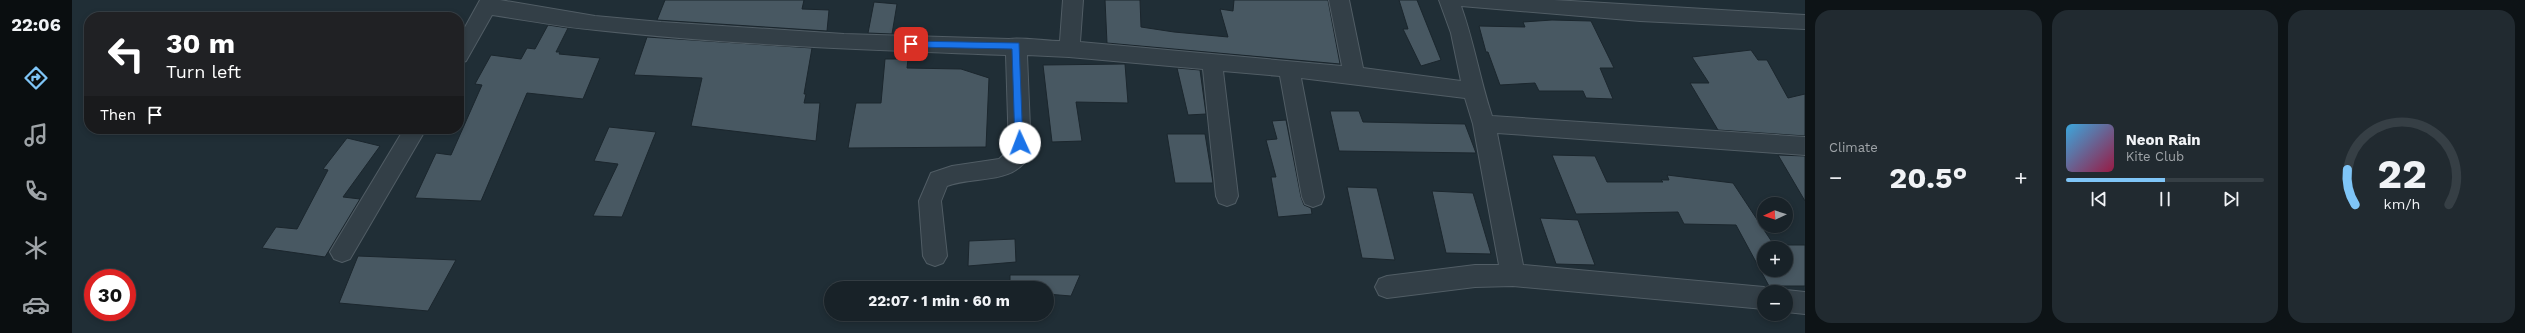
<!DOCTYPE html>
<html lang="en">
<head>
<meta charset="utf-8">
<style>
  :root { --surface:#182228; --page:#212a30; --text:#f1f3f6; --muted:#9fa4a8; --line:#363f45; --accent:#7fc5f7 }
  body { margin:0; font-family:"Work Sans",sans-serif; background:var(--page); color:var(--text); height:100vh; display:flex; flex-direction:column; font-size:15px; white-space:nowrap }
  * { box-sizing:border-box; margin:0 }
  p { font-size:13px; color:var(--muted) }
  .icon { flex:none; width:22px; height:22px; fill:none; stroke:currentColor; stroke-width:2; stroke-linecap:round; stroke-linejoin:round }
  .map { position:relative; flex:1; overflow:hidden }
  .side { display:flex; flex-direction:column; gap:10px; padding:10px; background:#0d1316; width:720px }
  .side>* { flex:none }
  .guide { position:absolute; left:12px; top:12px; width:380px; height:122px; border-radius:16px; box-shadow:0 2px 6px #0003,0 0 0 1px var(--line); background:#202124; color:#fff; overflow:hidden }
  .needle { width:26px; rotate:266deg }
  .controls { position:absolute; left:1685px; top:197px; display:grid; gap:8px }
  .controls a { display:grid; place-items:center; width:36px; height:36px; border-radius:50%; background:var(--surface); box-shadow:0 2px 6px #0003,0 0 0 1px var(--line); font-size:20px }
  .speed { position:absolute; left:12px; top:269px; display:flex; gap:8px; font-size:20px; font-weight:700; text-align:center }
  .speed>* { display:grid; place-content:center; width:52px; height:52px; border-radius:50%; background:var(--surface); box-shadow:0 2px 6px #0003,0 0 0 1px var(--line); line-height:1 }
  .speed .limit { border:6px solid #d22; background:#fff; color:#111 }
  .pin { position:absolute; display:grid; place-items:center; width:34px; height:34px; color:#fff; margin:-17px; border-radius:8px; box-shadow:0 2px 6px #0006 }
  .me { position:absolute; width:44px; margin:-22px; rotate:358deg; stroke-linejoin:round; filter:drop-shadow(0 0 3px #0008) }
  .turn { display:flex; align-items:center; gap:14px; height:84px; padding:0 16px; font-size:18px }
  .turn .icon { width:52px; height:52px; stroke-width:2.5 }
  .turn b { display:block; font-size:28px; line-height:34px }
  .then { display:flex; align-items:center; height:38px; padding:0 16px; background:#0003; gap:8px; font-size:15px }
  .big { font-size:30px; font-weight:700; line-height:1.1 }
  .side .widget { flex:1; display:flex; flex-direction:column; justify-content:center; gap:6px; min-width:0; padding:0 14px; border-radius:16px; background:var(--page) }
  .side .dial { align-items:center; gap:0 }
  .dial svg { height:104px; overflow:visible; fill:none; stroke:var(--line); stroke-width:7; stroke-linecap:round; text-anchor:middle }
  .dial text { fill:var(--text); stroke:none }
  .song { display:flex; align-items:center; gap:12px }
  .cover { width:48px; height:48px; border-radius:6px; background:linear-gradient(135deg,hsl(200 70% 55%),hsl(340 70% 35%)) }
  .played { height:4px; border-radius:2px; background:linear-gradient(90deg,var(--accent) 50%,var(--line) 50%) }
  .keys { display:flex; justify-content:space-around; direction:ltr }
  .heat { display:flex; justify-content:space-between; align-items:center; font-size:22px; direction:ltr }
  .side .tiles { flex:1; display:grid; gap:10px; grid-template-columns:repeat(3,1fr) }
  .trip { position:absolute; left:752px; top:281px; width:230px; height:40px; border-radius:20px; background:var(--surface); box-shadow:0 2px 6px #0003,0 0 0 1px var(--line); font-weight:700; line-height:40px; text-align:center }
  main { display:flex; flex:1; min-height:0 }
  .dock { display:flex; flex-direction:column; width:72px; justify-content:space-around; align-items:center; background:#0a0e10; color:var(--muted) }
  .dock .icon { width:28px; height:28px }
  .dock .current { color:var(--accent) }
  .dock b { font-size:18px; color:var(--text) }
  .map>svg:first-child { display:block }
  .building { fill:#485862; stroke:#1b262d; fill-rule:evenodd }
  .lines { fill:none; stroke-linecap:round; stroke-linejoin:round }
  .minor-casing { stroke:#515d65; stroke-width:2 }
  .minor { fill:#333f47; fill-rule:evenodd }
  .route { fill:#1a73e8; stroke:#114b97 }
</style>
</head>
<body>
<main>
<nav class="dock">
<b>22:06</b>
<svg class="icon current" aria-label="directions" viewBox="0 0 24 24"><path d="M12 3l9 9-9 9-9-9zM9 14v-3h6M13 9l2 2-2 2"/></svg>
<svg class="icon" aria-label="music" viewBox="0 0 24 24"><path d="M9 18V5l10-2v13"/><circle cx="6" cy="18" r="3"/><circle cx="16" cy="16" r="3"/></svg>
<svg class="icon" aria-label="phone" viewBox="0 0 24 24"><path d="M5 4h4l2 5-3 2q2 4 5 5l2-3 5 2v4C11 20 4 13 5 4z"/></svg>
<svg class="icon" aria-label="climate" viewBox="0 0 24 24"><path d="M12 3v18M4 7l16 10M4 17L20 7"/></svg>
<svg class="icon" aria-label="car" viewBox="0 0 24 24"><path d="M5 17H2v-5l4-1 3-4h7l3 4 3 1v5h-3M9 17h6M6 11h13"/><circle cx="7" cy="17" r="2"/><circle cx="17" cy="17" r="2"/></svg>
</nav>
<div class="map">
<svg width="1733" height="333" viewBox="0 0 1733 333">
  <rect width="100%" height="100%" fill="#202e36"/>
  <g class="building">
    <polygon points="593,0 732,0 730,9 757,10 755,31 585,20"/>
    <polygon points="1033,0 1068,0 1069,27 1102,32 1156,37 1148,9 1161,11 1162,0 1256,0 1268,64 1035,43"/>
    <polygon points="1327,0 1345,0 1369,60 1349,66 1331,29 1336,29"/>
    <polygon points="802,2 825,4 820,34 796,33"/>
    <polygon points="1480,20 1519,21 1542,68 1528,68 1541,99 1514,98 1511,91 1467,91 1463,83 1428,85 1416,52 1414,52 1407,26 1453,27 1451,22"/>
    <polygon points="476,25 496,28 484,52 488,52 487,54 528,58 511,99 455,93 409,201 343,198 364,153 379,155 410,85 403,84 419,55 449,59 455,48 463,49"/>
    <polygon points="575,37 740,48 732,94 734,94 732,103 748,103 744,141 619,126 630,78 562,75"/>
    <polygon points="1679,50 1686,60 1695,60 1716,98 1733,94 1733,136 1646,130 1618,83 1637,83 1620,57"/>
    <polygon points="813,59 836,59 835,68 889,69 917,78 914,147 776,148 784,103 809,103"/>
    <polygon points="1053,64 1056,103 1004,102 1010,141 980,142 971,65"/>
    <polygon points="1105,68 1128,70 1134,114 1116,115"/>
    <polygon points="1258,111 1287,111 1291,122 1393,124 1404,153 1267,151"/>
    <polygon points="1214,120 1229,197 1232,205 1239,208 1240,214 1206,217 1199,177 1204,177 1194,140 1205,139 1200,121"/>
    <polygon points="537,127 584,132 550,217 521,216 546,164 522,161"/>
    <polygon points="1095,134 1133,134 1141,183 1103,183"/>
    <polygon points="275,138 308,146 271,197 288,199 253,257 190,248 204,227 225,229 256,170 251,169"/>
    <path d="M 1480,155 L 1523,156 L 1535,182 L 1591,182 L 1589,180 L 1597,180 L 1595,175 L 1661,183 L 1702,245 L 1733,245 L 1733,286 L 1697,286 L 1664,225 L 1612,224 L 1606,212 L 1504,214 ZM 1692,248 L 1714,248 L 1714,270 L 1692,270 Z"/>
    <polygon points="1706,155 1733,156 1733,201"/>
    <polygon points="1275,187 1305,188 1323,260 1290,258"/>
    <polygon points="1360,191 1401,193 1419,254 1374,253"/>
    <polygon points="1468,218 1506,220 1523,265 1484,264"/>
    <polygon points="943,239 944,262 896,266 897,241"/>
    <polygon points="286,256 384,260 356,311 267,303"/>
    <polygon points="938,275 1008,275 999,296 975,294 975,288 938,288"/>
  </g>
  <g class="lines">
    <defs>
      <g id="minor">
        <path d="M 408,0 L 428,0 L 523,16 L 589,22 L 772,34 L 937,39 C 947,37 975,41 988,41 L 991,0 L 1011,0 L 1008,42 L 1270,66 L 1257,0 L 1277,0 L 1291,68 L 1389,81 L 1379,33 L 1367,0 L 1482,0 L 1733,15 L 1733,29 L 1568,21 L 1389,6 C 1402,42 1408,80 1420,116 L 1733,137 L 1733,155 L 1425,133 L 1451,265 L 1692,287 L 1701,292 L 1692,292 L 1692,309 L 1441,286 L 1403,287 L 1315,298 L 1307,295 L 1303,287 L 1307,279 L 1315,276 L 1403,265 L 1427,265 L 1401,124 L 1393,98 L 1229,78 L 1252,197 L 1249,204 L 1241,207 L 1233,204 L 1230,197 L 1208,76 L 1151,71 L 1166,196 L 1163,203 L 1155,206 L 1147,203 L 1144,196 L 1131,69 L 997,57 L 955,55 L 959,153 C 942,186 905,175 875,186 L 869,201 L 875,256 L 871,263 L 863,266 L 855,263 L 851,256 L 847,201 L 859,173 L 880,166 L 927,159 L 937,150 L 934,55 C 797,50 660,45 524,30 C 489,27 454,20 420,15 L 394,61 L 387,64 L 387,38 Z"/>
        <polygon points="332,129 354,129 278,259 270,262 262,259 258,252 262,245"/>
        <polygon points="1714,290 1733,292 1733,314 1714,312 1714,292 1709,292"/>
      </g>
    </defs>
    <use href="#minor" class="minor-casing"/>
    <use href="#minor" class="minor"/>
  </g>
  <polygon class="route" points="839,41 947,43 951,145 948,146 943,143 940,49 839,47 835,44"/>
</svg>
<div class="controls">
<a><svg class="needle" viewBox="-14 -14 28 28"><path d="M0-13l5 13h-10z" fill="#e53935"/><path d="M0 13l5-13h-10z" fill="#9fa4a8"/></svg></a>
<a>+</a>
<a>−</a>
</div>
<div class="speed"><div class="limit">30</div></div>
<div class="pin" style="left:839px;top:44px;background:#d93025"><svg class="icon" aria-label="arrive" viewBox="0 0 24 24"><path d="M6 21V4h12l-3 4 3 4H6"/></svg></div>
<svg class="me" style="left:948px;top:143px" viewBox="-20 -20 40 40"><circle r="19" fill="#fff"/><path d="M0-13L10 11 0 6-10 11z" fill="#1a73e8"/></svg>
<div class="trip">22:07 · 1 min · 60 m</div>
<div class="guide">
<div class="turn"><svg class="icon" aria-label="left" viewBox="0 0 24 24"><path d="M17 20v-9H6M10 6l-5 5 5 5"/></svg><div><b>30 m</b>Turn left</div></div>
<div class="then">Then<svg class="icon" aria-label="arrive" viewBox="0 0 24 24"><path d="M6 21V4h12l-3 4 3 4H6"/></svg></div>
</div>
</div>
<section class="side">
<div class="tiles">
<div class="widget"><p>Climate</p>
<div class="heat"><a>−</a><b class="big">20.5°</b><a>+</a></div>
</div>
<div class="widget">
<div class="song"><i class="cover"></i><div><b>Neon Rain</b><p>Kite Club</p></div></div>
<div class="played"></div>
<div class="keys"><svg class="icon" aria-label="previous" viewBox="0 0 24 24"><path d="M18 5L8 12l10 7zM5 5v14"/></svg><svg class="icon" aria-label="pause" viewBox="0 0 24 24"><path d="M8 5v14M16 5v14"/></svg><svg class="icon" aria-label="next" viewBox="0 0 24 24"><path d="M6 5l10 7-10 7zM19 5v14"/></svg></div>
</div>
<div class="widget dial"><svg viewBox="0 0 100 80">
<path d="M14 69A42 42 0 1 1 86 69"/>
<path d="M14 69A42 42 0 0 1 8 42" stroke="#7fc5f7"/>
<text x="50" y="56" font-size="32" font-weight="700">22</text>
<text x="50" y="72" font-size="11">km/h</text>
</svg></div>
</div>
</section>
</main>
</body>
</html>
